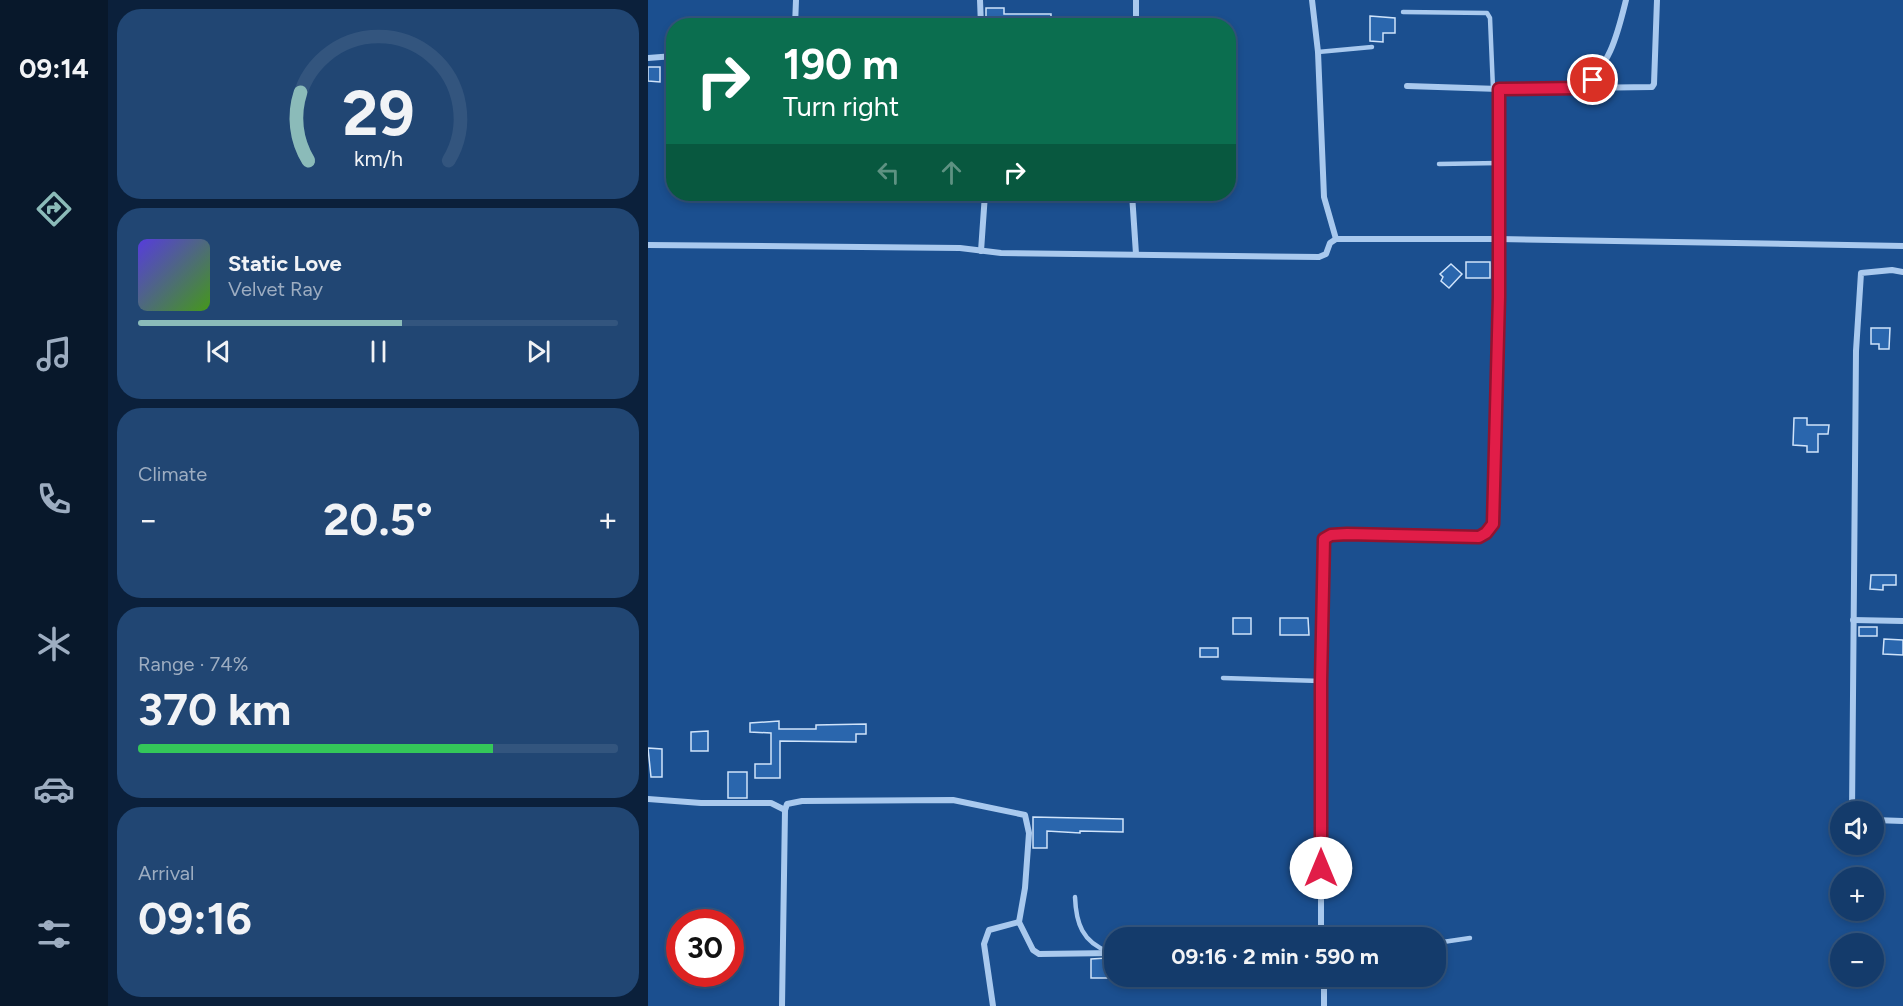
<!DOCTYPE html>
<html lang="en">
<head>
<meta charset="utf-8">
<style>
  :root { --surface:#143b6b; --page:#214673; --text:#f1f3f6; --muted:#9dadc1; --line:#33557e; --accent:#8bbbb9 }
  body { margin:0; font-family:Figtree,sans-serif; background:var(--page); color:var(--text); height:100vh; display:flex; flex-direction:column; font-size:22px; white-space:nowrap }
  * { box-sizing:border-box; margin:0 }
  p { font-size:20px; color:var(--muted) }
  .icon { flex:none; width:33px; height:33px; fill:none; stroke:currentColor; stroke-width:2; stroke-linecap:round; stroke-linejoin:round }
  .map { position:relative; flex:1; overflow:hidden }
  .sheet { display:flex; flex-direction:column; gap:9px; padding:9px; background:#0b203b; width:540px }
  .sheet>* { flex:none }
  .guide { position:absolute; left:18px; top:18px; width:570px; height:183px; border-radius:24px; box-shadow:0 3px 9px #0003,0 0 0 2px var(--line); background:#0b6e4f; color:#fff; overflow:hidden }
  .controls { position:absolute; left:1182px; top:801px; display:grid; gap:12px }
  .controls a { display:grid; place-items:center; width:54px; height:54px; border-radius:50%; background:var(--surface); box-shadow:0 3px 9px #0003,0 0 0 2px var(--line); font-size:30px }
  .speed { position:absolute; left:18px; top:909px; display:flex; gap:12px; font-size:30px; font-weight:700; text-align:center }
  .speed>* { display:grid; place-content:center; width:78px; height:78px; border-radius:50%; background:var(--surface); box-shadow:0 3px 9px #0003,0 0 0 2px var(--line); line-height:1 }
  .speed .limit { border:9px solid #d22; background:#fff; color:#111 }
  .pin { position:absolute; display:grid; place-items:center; width:51px; height:51px; color:#fff; margin:-26px; border:3px solid #fff; border-radius:50%; box-shadow:0 2px 6px #0007 }
  .me { position:absolute; width:66px; margin:-33px; rotate:0deg; stroke-linejoin:round; filter:drop-shadow(0 0 4px #0008) }
  .turn { display:flex; align-items:center; gap:21px; height:126px; padding:0 18px; font-size:27px }
  .turn .icon { width:78px; height:78px; stroke-width:2.5 }
  .turn b { display:block; font-size:42px; line-height:51px }
  .lanes { display:flex; align-items:center; height:57px; padding:0 18px; background:#0003; justify-content:center; gap:30px; direction:ltr }
  .lanes .off { opacity:.35 }
  .big { font-size:45px; font-weight:700; line-height:1.1 }
  .sheet .widget { flex:1; display:flex; flex-direction:column; justify-content:center; gap:9px; min-width:0; padding:0 21px; border-radius:24px; background:var(--page) }
  .sheet .dial { align-items:center; gap:0 }
  .dial svg { height:156px; overflow:visible; fill:none; stroke:var(--line); stroke-width:7; stroke-linecap:round; text-anchor:middle }
  .dial text { fill:var(--text); stroke:none }
  .song { display:flex; align-items:center; gap:18px }
  .cover { width:72px; height:72px; border-radius:9px; background:linear-gradient(135deg,hsl(250 70% 55%),hsl(100 70% 35%)) }
  .played { height:6px; border-radius:3px; background:linear-gradient(90deg,var(--accent) 55%,var(--line) 55%) }
  .keys { display:flex; justify-content:space-around; direction:ltr }
  .heat { display:flex; justify-content:space-between; align-items:center; font-size:33px; direction:ltr }
  .charge { height:9px; border-radius:4px; background:linear-gradient(90deg,#34c759 74%,var(--line) 0) }
  .trip { position:absolute; left:456px; top:927px; width:342px; height:60px; border-radius:24px; background:var(--surface); box-shadow:0 3px 9px #0003,0 0 0 2px var(--line); font-weight:700; line-height:60px; text-align:center }
  main { display:flex; flex:1; min-height:0 }
  .tabs { display:flex; flex-direction:column; width:108px; justify-content:space-around; align-items:center; background:#08182b; color:var(--muted) }
  .tabs .icon { width:42px; height:42px }
  .tabs .active { color:var(--accent) }
  .tabs b { font-size:27px; color:var(--text) }
  .map>svg:first-child { display:block }
  .building { fill:#2a66ad; stroke:#cfe3fa; stroke-width:1.5 }
  .lines { fill:none; stroke-linecap:round; stroke-linejoin:round }
  .service { stroke:#a9c9ee; stroke-width:4.5 }
  .minor { stroke:#a9c9ee; stroke-width:6 }
  .route-casing { stroke:#92132f; stroke-width:15 }
  .route { stroke:#e11d48; stroke-width:10 }
</style>
</head>
<body>
<main>
<nav class="tabs">
<b>09:14</b>
<svg class="icon active" aria-label="directions" viewBox="0 0 24 24"><path d="M12 3l9 9-9 9-9-9zM9 14v-3h6M13 9l2 2-2 2"/></svg>
<svg class="icon" aria-label="music" viewBox="0 0 24 24"><path d="M9 18V5l10-2v13"/><circle cx="6" cy="18" r="3"/><circle cx="16" cy="16" r="3"/></svg>
<svg class="icon" aria-label="phone" viewBox="0 0 24 24"><path d="M5 4h4l2 5-3 2q2 4 5 5l2-3 5 2v4C11 20 4 13 5 4z"/></svg>
<svg class="icon" aria-label="climate" viewBox="0 0 24 24"><path d="M12 3v18M4 7l16 10M4 17L20 7"/></svg>
<svg class="icon" aria-label="car" viewBox="0 0 24 24"><path d="M5 17H2v-5l4-1 3-4h7l3 4 3 1v5h-3M9 17h6M6 11h13"/><circle cx="7" cy="17" r="2"/><circle cx="17" cy="17" r="2"/></svg>
<svg class="icon" aria-label="filters" viewBox="0 0 24 24"><path d="M4 7h16M4 17h16"/><circle cx="9" cy="7" r="2"/><circle cx="15" cy="17" r="2"/></svg>
</nav>
<section class="sheet">
<div class="widget dial"><svg viewBox="0 0 100 80">
<path d="M14 69A42 42 0 1 1 86 69"/>
<path d="M14 69A42 42 0 0 1 10 34" stroke="#8bbbb9"/>
<text x="50" y="56" font-size="32" font-weight="700">29</text>
<text x="50" y="72" font-size="11">km/h</text>
</svg></div>
<div class="widget">
<div class="song"><i class="cover"></i><div><b>Static Love</b><p>Velvet Ray</p></div></div>
<div class="played"></div>
<div class="keys"><svg class="icon" aria-label="previous" viewBox="0 0 24 24"><path d="M18 5L8 12l10 7zM5 5v14"/></svg><svg class="icon" aria-label="pause" viewBox="0 0 24 24"><path d="M8 5v14M16 5v14"/></svg><svg class="icon" aria-label="next" viewBox="0 0 24 24"><path d="M6 5l10 7-10 7zM19 5v14"/></svg></div>
</div>
<div class="widget"><p>Climate</p>
<div class="heat"><a>−</a><b class="big">20.5°</b><a>+</a></div>
</div>
<div class="widget"><p>Range · 74%</p><b class="big">370 km</b><div class="charge"></div></div>
<div class="widget"><p>Arrival</p><b class="big">09:16</b></div>
</section>
<div class="map">
<svg width="1255" height="1006" viewBox="0 0 1255 1006">
  <rect width="100%" height="100%" fill="#1b4f8f"/>
  <g class="building">
    <polygon points="338,8 356,8 356,14 403,14 403,23 353,23 353,26 338,26"/>
    <polygon points="722,16 747,18 747,33 735,33 735,42 722,41"/>
    <polygon points="0,67 12,67 12,82 0,81"/>
    <rect x="818" y="262" width="24" height="16"/>
    <polygon points="803,264 814,274 801,288 793,281 795,277 792,274"/>
    <polygon points="1223,328 1242,328 1241,349 1231,349 1231,344 1223,344"/>
    <polygon points="1146,418 1159,418 1159,425 1181,425 1180,434 1170,434 1170,452 1159,452 1159,446 1145,445"/>
    <polygon points="1223,575 1248,575 1248,585 1235,585 1235,590 1222,589"/>
    <rect x="585" y="618" width="18" height="16"/>
    <polygon points="632,618 660,618 661,635 632,635"/>
    <rect x="1211" y="627" width="18" height="9"/>
    <polygon points="1236,639 1255,640 1255,655 1235,654"/>
    <rect x="552" y="648" width="18" height="9"/>
    <polygon points="131,721 131,729 168,729 168,725 218,724 218,734 208,734 208,742 132,741 132,778 107,778 107,764 123,764 123,733 102,732 102,723"/>
    <polygon points="60,731 60,751 43,751 43,732"/>
    <polygon points="0,748 14,749 14,777 3,777"/>
    <rect x="80" y="772" width="19" height="26"/>
    <polygon points="385,817 475,819 475,832 432,831 432,833 399,831 399,848 385,848"/>
    <polygon points="459,958 459,978 443,978 443,959"/>
  </g>
  <g class="lines">
    <g class="service">
      <polyline points="755,12 839,13 842,18 845,89"/>
      <polyline points="670,52 724,47"/>
      <polyline points="791,164 851,163"/>
      <polyline points="575,678 673,681"/>
      <path d="M 427,897 C 428,923 434,942 461,952"/>
      <polyline points="788,943 822,938"/>
    </g>
    <g class="minor">
      <polyline points="332,0 333,26"/>
      <polyline points="664,0 670,52 676,197 688,239"/>
      <polyline points="147,26 148,0"/>
      <polyline points="488,26 488,0"/>
      <polyline points="0,58 26,56"/>
      <polyline points="759,86 851,89 1004,87 1006,84 1009,0"/>
      <path d="M 932,87 C 962,69 970,32 978,0"/>
      <polyline points="484,194 488,254"/>
      <polyline points="0,245 312,248 353,253 671,257 678,254 682,243 688,239 851,239 1255,246"/>
      <polyline points="333,251 337,194"/>
      <polyline points="1205,620 1255,621"/>
      <polyline points="0,799 53,803 123,803 137,810"/>
      <polyline points="1204,812 1208,351 1213,273 1244,270 1255,272"/>
      <polyline points="1226,820 1255,821"/>
      <polyline points="673,938 673,681 676,539 683,535 699,534 831,537 838,533 845,524 850,316 851,89"/>
      <polyline points="676,976 676,1006"/>
      <polyline points="134,1006 137,810 139,804 154,801 305,800 377,815 381,833 377,888 371,922 385,950 391,954 466,953"/>
      <polyline points="345,1006 336,944 341,930 371,922"/>
    </g>
  </g>
  <g class="lines">
    <defs>
      <polyline id="route" points="673,868 673,681 676,539 683,535 699,534 831,537 838,533 845,524 851,297 851,89 932,88 945,80"/>
    </defs>
    <use href="#route" class="route-casing"/>
    <use href="#route" class="route"/>
  </g>
</svg>
<div class="controls">
<a><svg class="icon" aria-label="sound" viewBox="0 0 24 24"><path d="M4 9h4l5-4v14l-5-4H4zM17 9q2 3 0 6"/></svg></a>
<a>+</a>
<a>−</a>
</div>
<div class="speed"><div class="limit">30</div></div>
<div class="pin" style="left:945px;top:80px;background:#d93025"><svg class="icon" aria-label="arrive" viewBox="0 0 24 24"><path d="M6 21V4h12l-3 4 3 4H6"/></svg></div>
<svg class="me" style="left:673px;top:868px" viewBox="-20 -20 40 40"><circle r="19" fill="#fff"/><path d="M0-13L10 11 0 6-10 11z" fill="#e11d48"/></svg>
<div class="trip">09:16 · 2 min · 590 m</div>
<div class="guide">
<div class="turn"><svg class="icon" aria-label="right" viewBox="0 0 24 24"><path d="M7 20v-9h11M14 6l5 5-5 5"/></svg><div><b>190 m</b>Turn right</div></div>
<div class="lanes"><svg class="icon off" aria-label="left" viewBox="0 0 24 24"><path d="M17 20v-9H6M10 6l-5 5 5 5"/></svg><svg class="icon off" aria-label="ahead" viewBox="0 0 24 24"><path d="M12 20V5M6 11l6-6 6 6"/></svg><svg class="icon" aria-label="right" viewBox="0 0 24 24"><path d="M7 20v-9h11M14 6l5 5-5 5"/></svg></div>
</div>
</div>
</main>
</body>
</html>
